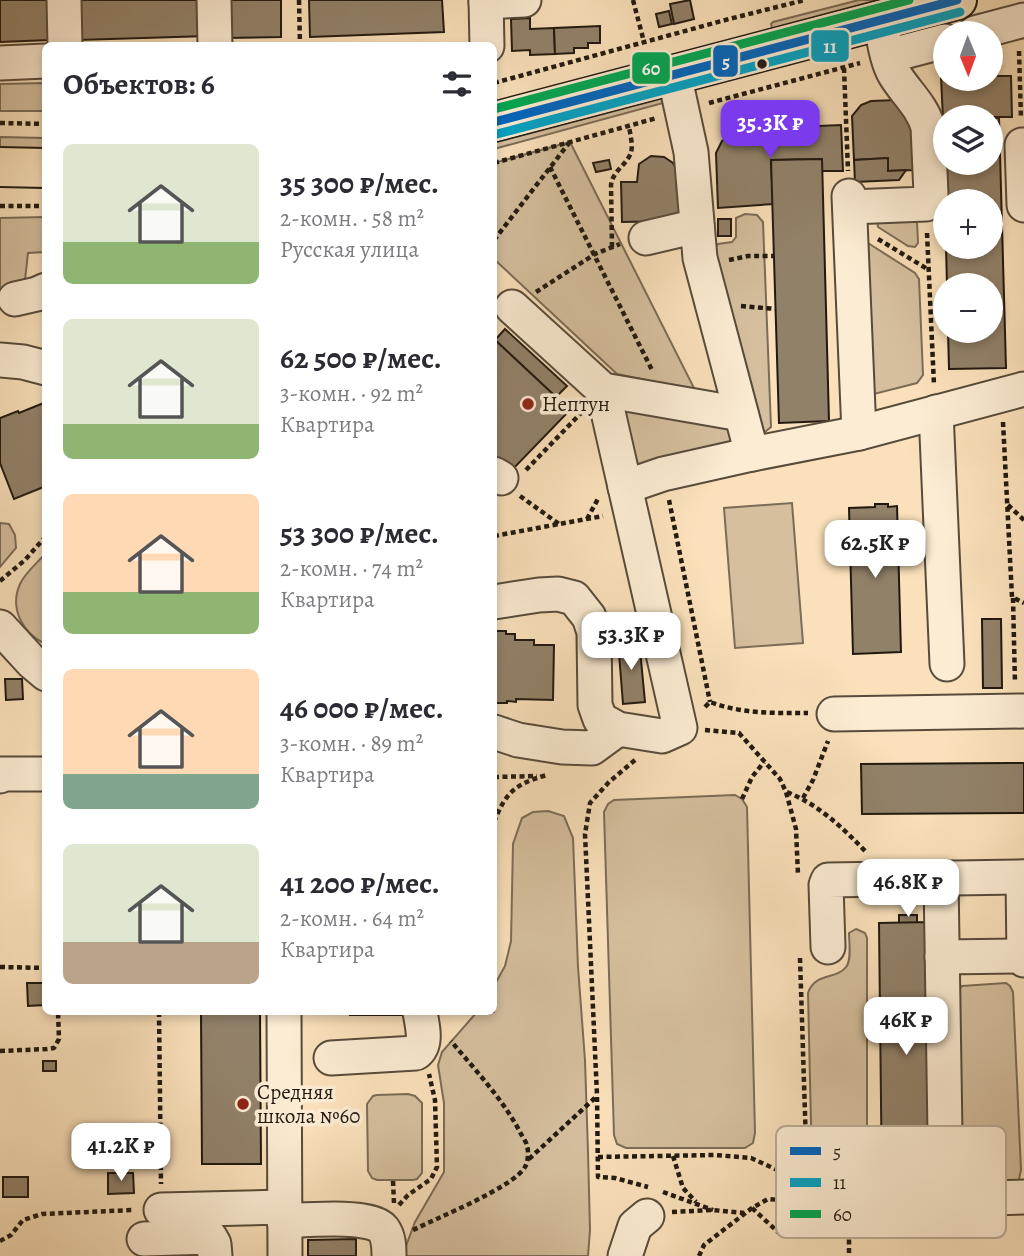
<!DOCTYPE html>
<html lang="ru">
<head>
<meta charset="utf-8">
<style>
	:root { --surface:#fff; --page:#f2f2f3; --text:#2b2b33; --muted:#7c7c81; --accent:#7c3aed }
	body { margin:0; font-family:Alegreya,serif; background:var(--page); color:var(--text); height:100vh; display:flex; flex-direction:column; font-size:26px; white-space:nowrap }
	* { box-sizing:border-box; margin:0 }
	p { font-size:23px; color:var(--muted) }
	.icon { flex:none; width:38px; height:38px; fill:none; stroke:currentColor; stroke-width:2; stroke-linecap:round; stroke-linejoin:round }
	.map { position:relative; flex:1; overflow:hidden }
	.drawer { position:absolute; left:42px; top:42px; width:455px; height:973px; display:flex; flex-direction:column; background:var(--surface); border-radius:10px; box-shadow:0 4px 10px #0003 }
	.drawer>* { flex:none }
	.needle { width:46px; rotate:179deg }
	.tools { position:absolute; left:933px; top:21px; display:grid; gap:14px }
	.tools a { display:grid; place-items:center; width:70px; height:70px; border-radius:50%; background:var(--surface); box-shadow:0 4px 10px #0003; font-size:35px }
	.price { position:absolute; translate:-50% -60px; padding:0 16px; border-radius:14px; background:#fff; color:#222; font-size:23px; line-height:46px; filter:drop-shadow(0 2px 4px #0008) }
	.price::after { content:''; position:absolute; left:50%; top:42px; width:21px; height:16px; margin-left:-10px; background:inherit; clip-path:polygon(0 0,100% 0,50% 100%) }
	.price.active { background:var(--accent); color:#fff }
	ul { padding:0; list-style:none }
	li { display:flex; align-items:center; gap:21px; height:175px; padding:0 21px }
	li span { display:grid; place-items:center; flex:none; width:196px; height:140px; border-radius:10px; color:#555 }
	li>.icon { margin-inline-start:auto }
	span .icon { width:84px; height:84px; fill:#fffc; stroke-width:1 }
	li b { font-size:30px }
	h2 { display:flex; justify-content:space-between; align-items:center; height:84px; padding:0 21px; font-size:30px }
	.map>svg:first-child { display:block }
</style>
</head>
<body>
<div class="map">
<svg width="1024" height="1256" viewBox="0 0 1024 1256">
	<rect width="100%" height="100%" fill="#fae1bb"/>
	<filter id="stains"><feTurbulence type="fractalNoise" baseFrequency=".00286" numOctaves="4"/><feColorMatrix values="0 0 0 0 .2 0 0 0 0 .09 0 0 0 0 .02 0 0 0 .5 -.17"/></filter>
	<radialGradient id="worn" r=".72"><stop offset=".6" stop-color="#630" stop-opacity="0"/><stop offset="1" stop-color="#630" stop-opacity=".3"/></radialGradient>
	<g fill="#d5bf9e" stroke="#7b6c57" stroke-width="2">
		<path d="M859,0H904L773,32L771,24L773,22Z"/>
		<path d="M45,83V111H0V84Z"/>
		<path d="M664,92L663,103L494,149V137Z"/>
		<path d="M0,137L45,138V151L0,150Z"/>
		<path d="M570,142L695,390L617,374L494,259V163Z"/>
		<path d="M745,214L757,215L763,222L771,427L765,432L756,430L713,250L718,244L732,242L736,237V218Z"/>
		<path d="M45,217V252L28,253L24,289L0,290V218Z"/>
		<path d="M877,220L917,221L918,243L915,247L908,246L878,227Z"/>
		<path d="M868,243L915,273L919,279L923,375L917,383L874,394L865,388L864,246Z"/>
		<path d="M628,402L723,419L735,443L639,470L633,465L618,413Z"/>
		<path d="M792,503L803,643L735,648L724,508Z"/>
		<path d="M0,523L9,524L15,535L16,548L0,567Z"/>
		<path d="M45,554V644C23,633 9,609 20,584C25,573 37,563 45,554Z"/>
		<path d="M735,795L742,799L747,807L755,1133L753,1143L745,1148H626L617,1144L614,1135L604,812L608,804L614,800Z"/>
		<path d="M548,811L564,816L573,838L578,967L585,1060L588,1152L590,1230L588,1256H406V1246L415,1222L444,1172V1103L438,1065L442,1052L477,1012H494V986L505,966L511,941L513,844L522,818L533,812Z"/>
		<path d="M856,929L865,933L867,938V1162L866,1169L859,1176H827L816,1173L812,1167L808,993C815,972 836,980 846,967C852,960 849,942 849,933Z"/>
		<path d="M1006,983L1010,986L1013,992L1021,1170L1019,1179L1015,1186L967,1185L962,1171L959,990L962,986Z"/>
		<path d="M408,1094L415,1096L422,1103V1173L417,1179L413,1180H377L372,1178L368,1171L367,1104L373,1096L377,1095Z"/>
	</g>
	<g fill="#928169" stroke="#211910" stroke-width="2">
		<path d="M0,0H48L50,40L0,42Z"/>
		<path d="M77,0H207L208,36L78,40Z"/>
		<path d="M223,0H281V37L224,38Z"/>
		<path d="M309,0H442L444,32L310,37Z"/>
		<path d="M690,0L694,19L674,24L670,4Z"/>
		<path d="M669,11L672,24L659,27L656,14Z"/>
		<path d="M530,18V29L554,28L555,54L530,55V50L512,51L511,19Z"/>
		<path d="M600,26V43H588V48H574V53L555,54L554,28Z"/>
		<path d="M990,76H1011L1012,117H945V119H943L941,77H945V79H990Z"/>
		<path d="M897,100L913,111L916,170L888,171V158L854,160L852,116L861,105L871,101Z"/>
		<path d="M745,118L747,127L733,130L731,121Z"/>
		<path d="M990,118H999L1006,368L949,369L948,331H990V285H947L946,247H990V201H945L943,119H945V163H990Z"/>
		<path d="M841,125L843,171H822V159L771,160L773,204L718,208L716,153L722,141L728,137L769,128Z"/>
		<path d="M651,156L664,157L673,163L676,168L677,193H682V221L622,222L621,182H637L639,164Z"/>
		<path d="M888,158V171L906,170L899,180L855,182L854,160Z"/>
		<path d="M822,159L829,421L779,423L771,160Z"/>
		<path d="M609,160L611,169L596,172L593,163Z"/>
		<rect x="718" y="219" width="13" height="17"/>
		<path d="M505,329L567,386L556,397L495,340Z"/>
		<path d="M494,339L570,410L512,470L494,455Z"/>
		<path d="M46,402V486L14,499L0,463V418L18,411L19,413Z"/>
		<path d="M875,504H888V507L897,506L901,652L853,654L849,508L875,507Z"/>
		<path d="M982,619H1001L1002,688H983Z"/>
		<path d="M494,631H506V634H515V640H534V645H554L553,700L516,699V702L507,701V703H494Z"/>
		<path d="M639,639L645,702L623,704L618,641Z"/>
		<path d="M5,679H22L23,699L6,700Z"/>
		<path d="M1010,763H1024V813L862,814L861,764Z"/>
		<rect x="899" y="915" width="18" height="8"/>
		<path d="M930,922L934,1190L882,1191L879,923Z"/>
		<path d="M27,983H44L45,1005L28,1006Z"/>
		<path d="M201,1012H260L261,1164H202Z"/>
		<rect x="350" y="1012" width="56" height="3"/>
		<rect x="43" y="1061" width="13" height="10"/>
		<path d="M108,1173H133L134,1193L108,1194Z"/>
		<rect x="3" y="1177" width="25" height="20"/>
		<path d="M356,1239V1256H308V1240Z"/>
	</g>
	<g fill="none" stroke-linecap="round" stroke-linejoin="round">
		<g stroke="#574b3b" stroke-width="37">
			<g id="minor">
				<path d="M64,0L65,46"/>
				<path d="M214,0L215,46"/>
				<path d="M486,0L487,46"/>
				<path d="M486,2L524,0"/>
				<path d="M975,33L1024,20"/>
				<path d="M888,56L945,41"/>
				<path d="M0,63L46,61"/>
				<path d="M674,74L691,152L700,258L752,454L859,433L1024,389"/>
				<path d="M1022,145L1024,205"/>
				<path d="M849,196L859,433"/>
				<path d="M850,207L926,204L930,200L931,194L928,127C922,106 906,93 895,75C886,60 884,38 880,21"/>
				<path d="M646,238L697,226"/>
				<path d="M15,299L37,294L46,290"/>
				<path d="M512,307L603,390L741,414"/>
				<path d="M0,360L23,362L46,368"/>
				<path d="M936,412L947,664"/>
				<path d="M494,474L501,478"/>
				<path d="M625,487L663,474L752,454"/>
				<path d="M494,602L539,595L558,594L574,598L589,617L594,632L595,705L600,719L618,729L662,736L680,728L603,390"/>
				<path d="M0,627L33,663L46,674"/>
				<path d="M834,714L1024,711"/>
				<path d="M494,732L518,740L562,747L592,748L618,729"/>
				<path d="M0,776L2,774H46"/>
				<path d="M1023,877L1024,960"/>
				<path d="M941,878L946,1198"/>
				<path d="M828,947L826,885L828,880L1024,877"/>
				<path d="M942,957L1024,956"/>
				<path d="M284,1012L285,1256"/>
				<path d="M331,1058L416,1053C428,1044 422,1025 420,1012"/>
				<path d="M808,1202L1024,1197"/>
				<path d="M161,1210L285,1207"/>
				<path d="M284,1221C305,1220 371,1214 383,1229C389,1237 389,1247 389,1256"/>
				<path d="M144,1239L210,1237L214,1244L215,1256"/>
				<path d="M625,1256L635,1226L647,1216"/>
			</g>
		</g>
		<g stroke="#211910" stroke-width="42">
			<g id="major">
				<path d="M494,122L957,0"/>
				<path d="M0,167L46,168"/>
			</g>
		</g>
		<g stroke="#211910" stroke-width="4.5" stroke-dasharray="5 3.5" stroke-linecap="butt">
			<path d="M299,0L300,46"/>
			<path d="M633,0L644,42"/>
			<path d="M1019,51L1021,119"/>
			<path d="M844,68L848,171"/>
			<path d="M494,83L729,19L805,0"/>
			<path d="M709,103L860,63"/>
			<path d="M0,123L46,124"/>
			<path d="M494,163L657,118"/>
			<path d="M550,167L652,370"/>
			<path d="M0,206H46"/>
			<path d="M927,233L934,385"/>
			<path d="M878,239L929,270"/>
			<path d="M494,240L569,143"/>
			<path d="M612,247L611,185C613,171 624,167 630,155C634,148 630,134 629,126"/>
			<path d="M729,260L748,256H774"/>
			<path d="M536,292L595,254L620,244"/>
			<path d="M741,306L776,309"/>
			<path d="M1003,422L1012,597L1024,603"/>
			<path d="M526,470L581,413"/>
			<path d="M520,496L559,524"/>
			<path d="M669,500L710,702"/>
			<path d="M1008,505L1024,520"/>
			<path d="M587,519L599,497"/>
			<path d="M494,536L603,516"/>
			<path d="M0,581L25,560L46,536"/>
			<path d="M1013,598L1015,683"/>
			<path d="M705,707L710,702C742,714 774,713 808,713"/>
			<path d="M705,730L739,733L780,779L786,792L796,829L798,875"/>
			<path d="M635,760L609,782L590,803L585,834L597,1095L598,1177L615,1178L648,1187"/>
			<path d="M494,777L537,776"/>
			<path d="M787,792C819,805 842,827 866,852"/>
			<path d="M803,798L813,780L828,741"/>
			<path d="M742,799L752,777L764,762"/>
			<path d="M494,822C506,792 515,784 547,775"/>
			<path d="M800,958L807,1176"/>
			<path d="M0,967L46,968"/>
			<path d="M159,1012L161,1184"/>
			<path d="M0,1051L47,1049L54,1048L59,1039L58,1012"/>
			<path d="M673,1156L683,1188L696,1202"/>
			<path d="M598,1157L715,1155L751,1158L782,1172L789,1181"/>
			<path d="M529,1159L597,1096"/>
			<path d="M393,1181L394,1203"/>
			<path d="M663,1192L713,1210"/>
			<path d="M399,1205L408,1195L431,1179L437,1167L435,1100L429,1074"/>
			<path d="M752,1208L778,1232L801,1231"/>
			<path d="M672,1212L713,1210L744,1213"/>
			<path d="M413,1230C437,1218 514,1187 525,1167C528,1162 529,1152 527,1146C526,1141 522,1136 520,1132C502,1098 475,1070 451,1041"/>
			<path d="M849,1231V1256"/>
			<path d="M0,1241L11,1235L23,1220L42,1214L133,1210"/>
			<path d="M699,1256L704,1245L752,1208L768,1199L780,1200"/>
		</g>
		<use href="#minor" stroke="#fcecd3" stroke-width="33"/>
		<use href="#major" stroke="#fae1bb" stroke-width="38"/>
		<g stroke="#fcecd3" stroke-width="14">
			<path id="bus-1" d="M494,122L957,0"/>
		</g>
		<g stroke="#fcecd3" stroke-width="14">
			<path id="bus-2" d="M497,134L960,12"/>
		</g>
		<g stroke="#fcecd3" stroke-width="14">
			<path id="bus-3" d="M494,109L909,0"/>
		</g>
		<use href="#bus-1" stroke="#0065bd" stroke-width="9"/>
		<use href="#bus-2" stroke="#02a2c4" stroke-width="9"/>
		<use href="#bus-3" stroke="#00a651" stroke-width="9"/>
	</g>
	<circle fill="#211910" stroke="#fcecd3" stroke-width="2.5" cx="762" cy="64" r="6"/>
	<g fill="#8f2418" stroke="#fcecd3" stroke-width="2.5">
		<circle cx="528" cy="404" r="7"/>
		<circle cx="243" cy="1104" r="7"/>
	</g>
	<g text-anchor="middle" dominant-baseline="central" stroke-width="7" stroke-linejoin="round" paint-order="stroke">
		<g font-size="21" fill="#211910" stroke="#fcecd3" text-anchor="start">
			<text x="542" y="404">Нептун</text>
			<text x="257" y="1092">Средняя<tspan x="257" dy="24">школа №60</tspan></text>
		</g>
	</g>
	<rect x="776" y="1126" width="230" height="112" rx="10" fill="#fcecd3" stroke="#baad98" stroke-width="2"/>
	<rect x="790" y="1147" width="31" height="8" fill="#0065bd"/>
	<rect x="790" y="1178" width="31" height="9" fill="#02a2c4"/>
	<rect x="790" y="1210" width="31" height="8" fill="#00a651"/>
	<g font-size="19" fill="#211910">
		<text x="833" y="1158">5</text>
		<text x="833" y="1189">11</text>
		<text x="833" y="1221">60</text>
	</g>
	<g stroke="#fcecd3" stroke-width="2.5">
		<rect x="810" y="29" width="40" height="34" rx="7" fill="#02a2c4"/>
		<rect x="712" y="44" width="27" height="34" rx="7" fill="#0065bd"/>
		<rect x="631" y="51" width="40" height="34" rx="7" fill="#00a651"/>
	</g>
	<g font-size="19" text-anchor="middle" font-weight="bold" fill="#fff">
		<text x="830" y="53">11</text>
		<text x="726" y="68">5</text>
		<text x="651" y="75">60</text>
	</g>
	<rect width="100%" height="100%" filter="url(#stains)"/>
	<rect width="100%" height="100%" fill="url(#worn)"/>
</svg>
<div class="tools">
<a><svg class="needle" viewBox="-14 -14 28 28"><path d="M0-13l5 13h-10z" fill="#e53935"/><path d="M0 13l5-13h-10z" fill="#7c7c81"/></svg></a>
<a><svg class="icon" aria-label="layers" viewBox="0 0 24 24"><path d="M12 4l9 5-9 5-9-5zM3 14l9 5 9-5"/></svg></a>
<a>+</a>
<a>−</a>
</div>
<b class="price active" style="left:770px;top:160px">35.3K ₽</b>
<b class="price" style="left:875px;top:580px">62.5K ₽</b>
<b class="price" style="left:631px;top:672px">53.3K ₽</b>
<b class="price" style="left:908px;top:919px">46.8K ₽</b>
<b class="price" style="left:906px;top:1057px">46K ₽</b>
<b class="price" style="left:121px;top:1183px">41.2K ₽</b>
<section class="drawer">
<h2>Объектов: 6<svg class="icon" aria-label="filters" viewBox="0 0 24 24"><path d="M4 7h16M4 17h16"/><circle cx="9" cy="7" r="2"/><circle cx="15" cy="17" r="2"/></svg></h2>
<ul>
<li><span style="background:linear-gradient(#dfe7d0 70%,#8fb573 0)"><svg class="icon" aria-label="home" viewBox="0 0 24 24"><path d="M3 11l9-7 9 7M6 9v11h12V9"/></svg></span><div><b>35 300 ₽/мес.</b><p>2-комн. · 58 m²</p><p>Русская улица</p></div></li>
<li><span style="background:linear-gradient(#dfe7d0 75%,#8fb573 0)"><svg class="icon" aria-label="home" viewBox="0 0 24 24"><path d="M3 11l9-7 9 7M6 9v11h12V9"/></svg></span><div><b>62 500 ₽/мес.</b><p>3-комн. · 92 m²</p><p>Квартира</p></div></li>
<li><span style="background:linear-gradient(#ffd9b3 70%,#8fb573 0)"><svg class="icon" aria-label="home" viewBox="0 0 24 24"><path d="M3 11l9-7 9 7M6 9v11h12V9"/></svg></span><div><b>53 300 ₽/мес.</b><p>2-комн. · 74 m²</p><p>Квартира</p></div></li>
<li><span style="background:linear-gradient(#ffd9b3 75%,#7fa58c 0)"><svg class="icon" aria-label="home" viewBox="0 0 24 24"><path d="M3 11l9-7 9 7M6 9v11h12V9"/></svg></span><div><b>46 000 ₽/мес.</b><p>3-комн. · 89 m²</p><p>Квартира</p></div></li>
<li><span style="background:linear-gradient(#dfe7d0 70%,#b9a48a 0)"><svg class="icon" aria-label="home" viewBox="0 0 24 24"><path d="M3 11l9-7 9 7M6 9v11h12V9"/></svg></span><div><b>41 200 ₽/мес.</b><p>2-комн. · 64 m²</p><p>Квартира</p></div></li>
</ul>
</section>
</div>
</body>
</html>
